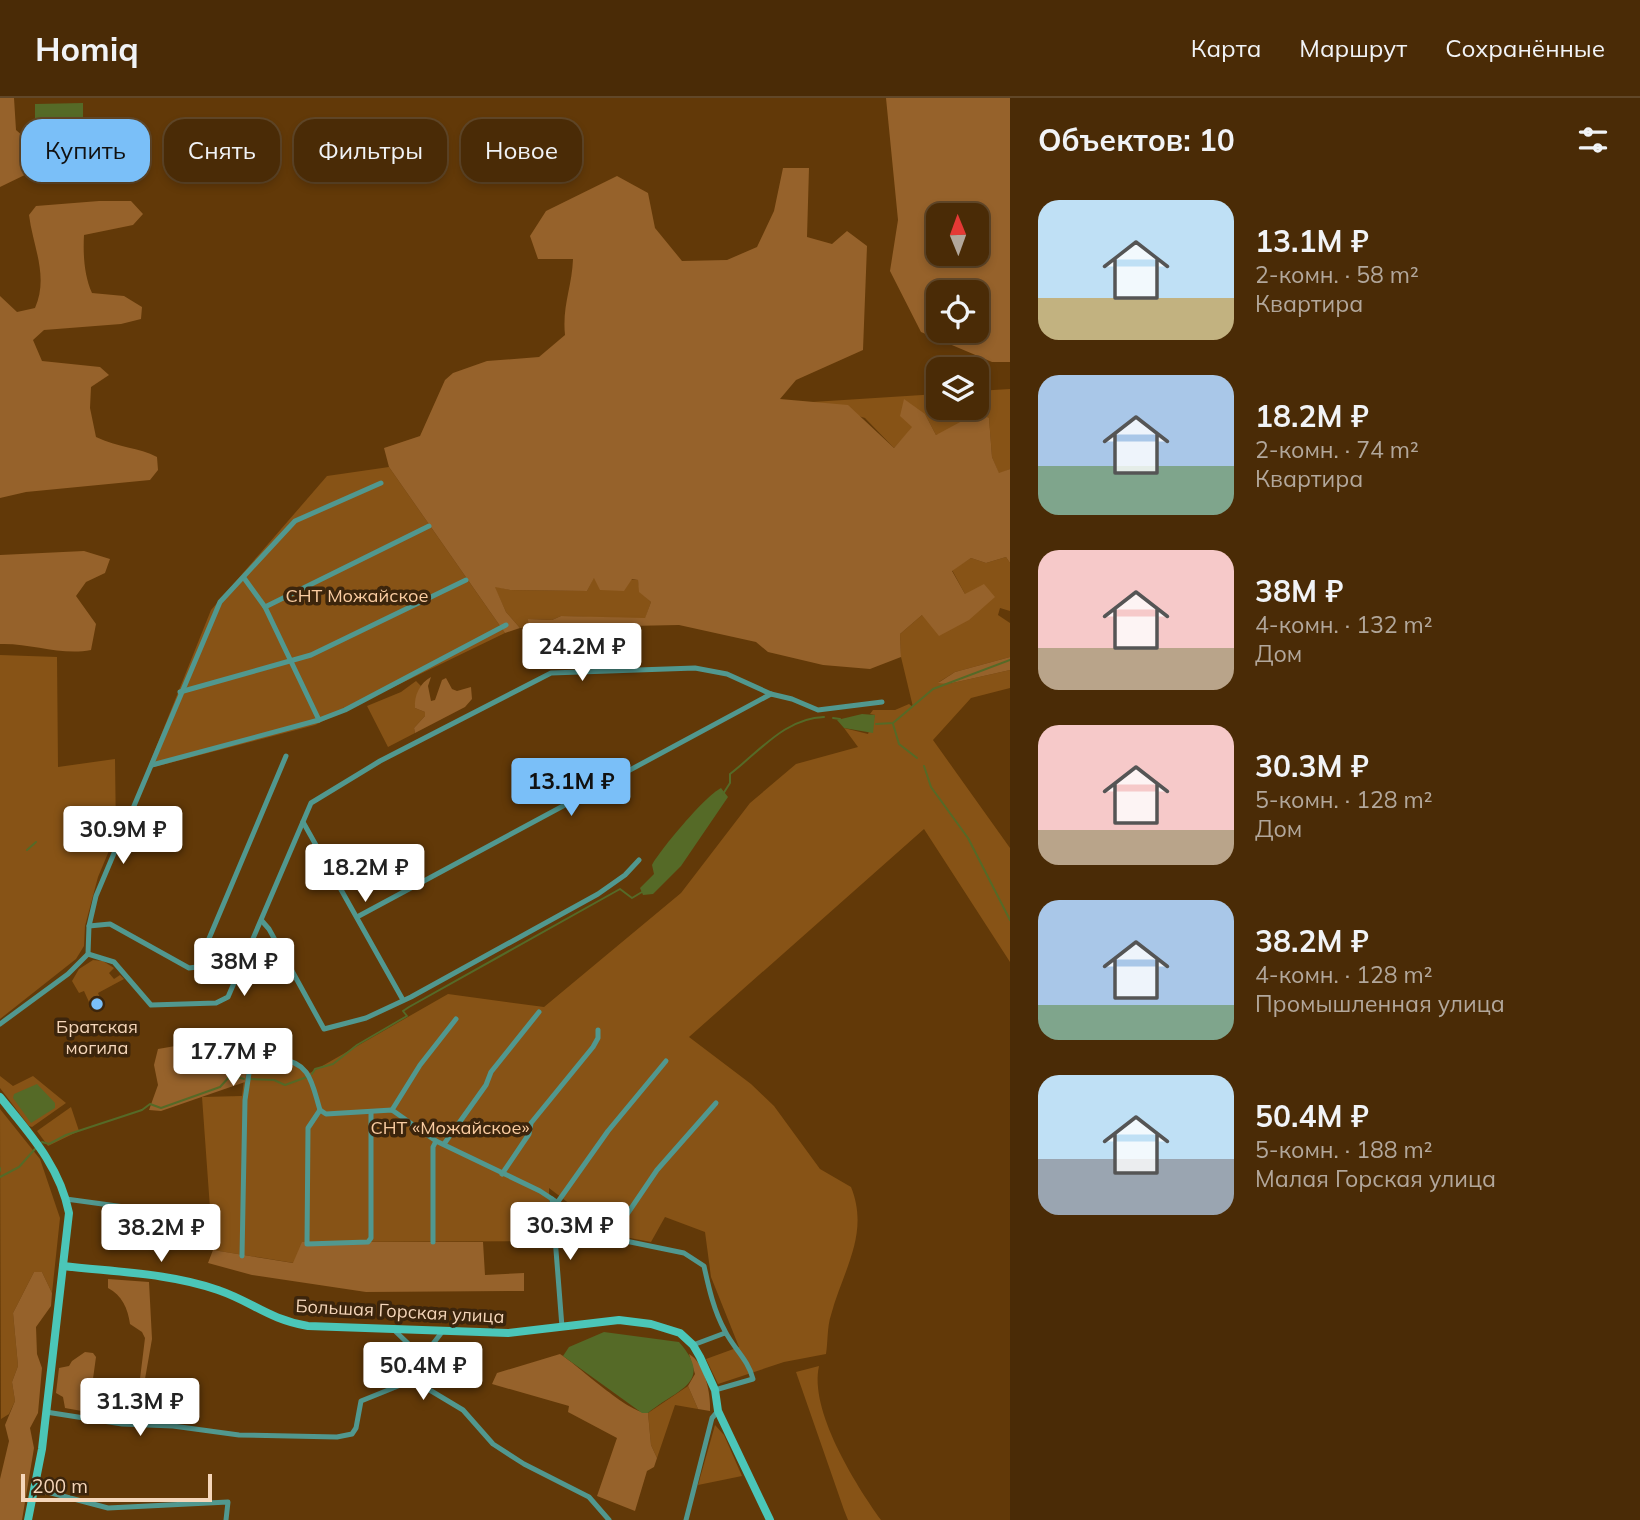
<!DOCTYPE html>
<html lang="ru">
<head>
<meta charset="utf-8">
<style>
	:root { --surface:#4a2b06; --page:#513310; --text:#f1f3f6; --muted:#b2a79b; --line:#614728; --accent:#7abff8 }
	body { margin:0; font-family:Mulish,sans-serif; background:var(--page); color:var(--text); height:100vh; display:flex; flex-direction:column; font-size:26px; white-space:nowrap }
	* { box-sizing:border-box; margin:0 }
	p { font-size:23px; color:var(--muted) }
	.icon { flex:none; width:38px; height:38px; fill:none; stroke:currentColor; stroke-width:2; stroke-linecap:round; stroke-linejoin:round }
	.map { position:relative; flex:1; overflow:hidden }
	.details { display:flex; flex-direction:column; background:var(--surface); width:630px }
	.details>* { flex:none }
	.guide { position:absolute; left:21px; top:21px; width:665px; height:63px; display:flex; gap:14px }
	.needle { width:46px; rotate:359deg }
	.fabs { position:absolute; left:926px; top:105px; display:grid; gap:14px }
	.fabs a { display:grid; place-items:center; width:63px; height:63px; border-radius:14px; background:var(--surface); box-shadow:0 4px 10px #0003,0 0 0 2px var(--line); font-size:35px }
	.scale { position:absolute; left:21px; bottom:18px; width:191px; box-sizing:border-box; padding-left:7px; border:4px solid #f5d6ba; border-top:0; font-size:19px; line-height:24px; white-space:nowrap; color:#f5d6ba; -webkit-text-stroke:5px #3c250c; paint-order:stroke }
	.price { position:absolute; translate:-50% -60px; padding:0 16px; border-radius:7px; background:#fff; color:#222; font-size:23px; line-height:46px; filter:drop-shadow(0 2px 4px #0008) }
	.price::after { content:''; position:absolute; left:50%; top:42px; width:21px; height:16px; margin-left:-10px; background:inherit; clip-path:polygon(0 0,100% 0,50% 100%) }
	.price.active { background:var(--accent); color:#111 }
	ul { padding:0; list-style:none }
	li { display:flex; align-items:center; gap:21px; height:175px; padding:0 28px }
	li span { display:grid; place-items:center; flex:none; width:196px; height:140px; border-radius:21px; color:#555 }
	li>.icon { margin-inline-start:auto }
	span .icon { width:84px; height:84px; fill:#fffc; stroke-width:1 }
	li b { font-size:30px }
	h2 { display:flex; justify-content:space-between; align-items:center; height:84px; padding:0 28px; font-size:30px }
	.chip { padding:0 24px; border-radius:21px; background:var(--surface); box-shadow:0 4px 10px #0003,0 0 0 2px var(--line); font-size:24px; line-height:63px }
	.chip.active { background:var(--accent); color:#111 }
	header { display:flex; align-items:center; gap:42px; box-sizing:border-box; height:98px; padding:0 35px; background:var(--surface); border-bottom:2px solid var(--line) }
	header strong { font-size:33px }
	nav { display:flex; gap:38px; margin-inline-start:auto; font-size:24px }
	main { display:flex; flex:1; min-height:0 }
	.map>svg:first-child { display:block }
</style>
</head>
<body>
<header>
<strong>Homiq</strong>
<nav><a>Карта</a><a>Маршрут</a><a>Сохранённые</a></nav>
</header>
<main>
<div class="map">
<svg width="1010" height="1422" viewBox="0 0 1010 1422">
	<rect width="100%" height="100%" fill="#623908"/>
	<g fill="#875316">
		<path d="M1010,291V371L999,376L992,359L989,320L936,337L925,316L894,350L865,320L812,304L938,296V310H976L977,293Z"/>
		<path d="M389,369L505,535L315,627L154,669L149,667L211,512L327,378Z"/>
		<path d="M1006,459L1010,465V513L1000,510L998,517L1010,525V559L955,574L939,584L948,586L1010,572V590L971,600L933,642L1010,750V864L924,731L689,939L751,986L774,1008L820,1071L851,1089C870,1136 843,1172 831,1217C827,1229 828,1243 826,1256L784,1264L718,1286L706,1261L739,1249L711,1179L705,1134L665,1119L651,1144L609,1136L549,1090L550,1143L303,1144L294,1165L213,1152L202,999L242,998L247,957C271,958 293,956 310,975L448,896L544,909L681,795L750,705L796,666L858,649L844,630L868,636L875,617L870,616L873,612H895L909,606L913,609L901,559L900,536L922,517L965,496L952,472L971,460L986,465Z"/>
		<path d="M594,479L638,482L640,494L651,504L645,521L561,518L552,522L529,521V530H520L506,514L494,488L510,492L587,493Z"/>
		<path d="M0,557L57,559L58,669L115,661L116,736L98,779L85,828L84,848L76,861L0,921Z"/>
		<path d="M416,583L421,588L415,610L425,614V618L414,630L415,635L388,649L367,608L401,594Z"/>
		<path d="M93,862L103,863L114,870L109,875L114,881L120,877L124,881L98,895L103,908L93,913L84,893L79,895L72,883L79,871Z"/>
		<path d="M0,978L13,988L33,978L66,1005L32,1029L29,1028L0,990Z"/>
		<path d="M71,1009L79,1033L48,1048L37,1033Z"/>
		<path d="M0,1011L40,1061L60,1120L52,1195L42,1174H34L13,1215L18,1268L12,1284L15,1303L9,1316L1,1321Z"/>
		<path d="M819,1268C809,1312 855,1386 881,1422H848L844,1412L796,1274Z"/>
		<path d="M688,1288L698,1311L675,1307L657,1360L651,1347L648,1315Z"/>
		<path d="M715,1327L724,1337L742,1378L698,1387Z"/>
	</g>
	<g fill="#96622b" fill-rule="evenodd">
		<path d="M0,0H14L16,32L24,39L119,38L131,47L130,62L123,68L33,73L0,89Z"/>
		<path d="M886,0H1010V264H992L921,234L890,173L898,122ZM938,117H976V156H938ZM938,194H976V233H938Z"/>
		<path d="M783,70H809L807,139L832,146L847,133L867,148L863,252L796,282L780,301L848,307L894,350L912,329L900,318L904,301L925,316L936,337L977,315L989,320L992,359L999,375L1010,371V465L1006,459L986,465L971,460L952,473L965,496L984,486L995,499L969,522L939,538L922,517L900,536L901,559L870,571L823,567L768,554L756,544L679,527L529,530L528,521L552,522L561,518L645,520L651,504L639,494L638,482L632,481L624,493L600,492L594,480L587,493L510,492L495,489L506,514L520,530L505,535L389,369L384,350L420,338L445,282L453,275L487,263L539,259L565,237C562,208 572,189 573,161H538L530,138L546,113L617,78L648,95L655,130L682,163L727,162L757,149L774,113Z"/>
		<path d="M99,103H131L143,116L133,127L84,137C83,156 84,177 92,195L124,198L142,209L141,221L121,226L44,232L33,242L42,263L100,269L109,277L91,289L90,310L96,339C118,350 139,349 157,359L158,372L150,382L26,394L0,400V198L17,214L35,210C49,178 33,149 29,117L36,108Z"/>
		<path d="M84,453L110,461L105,475L86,484L76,498L96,526L91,552C61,558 32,545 0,546V457Z"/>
		<path d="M1010,559V572L948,586L938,585L955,574Z"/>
		<path d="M431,579L428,588L431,603L435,602L442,582L446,580L452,591L457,593L471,589L472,601L465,609L415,635L414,630L425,618V614L415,610C414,597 420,585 431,579Z"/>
		<path d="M181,947L203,967L247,965L245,984L161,1013L149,1012L158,987L154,967L158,951Z"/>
		<path d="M302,1144H483L485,1177L524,1175V1193L366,1194L252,1177L208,1165L213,1152L293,1165Z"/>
		<path d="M34,1174H42L52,1195L51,1208L36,1229L37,1256L42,1270L38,1315L30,1330L34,1350L22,1422H0V1381L9,1343L5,1327L15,1303L12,1284L18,1268L13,1215Z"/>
		<path d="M108,1181L149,1184L152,1241L142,1298L138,1297L145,1240L142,1234L130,1226C128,1211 122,1197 108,1190Z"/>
		<path d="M85,1254L93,1255L96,1259L92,1288L95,1291L93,1307H117L128,1311L134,1317L132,1322L65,1310L63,1299L56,1295L59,1270L69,1268L72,1263Z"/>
		<path d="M560,1256C579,1268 629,1316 648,1315L651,1347L657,1360L654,1369L647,1373L635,1413L597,1398L617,1340L568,1314L569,1308L492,1286L497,1275Z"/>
		<path d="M689,1256C705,1265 711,1296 710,1313L698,1311L688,1288L695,1276Z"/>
	</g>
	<g fill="#556a27">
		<path d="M83,5V33L35,34V6Z"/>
		<path d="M862,616L875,617L873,635L844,630L837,622Z"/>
		<path d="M721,690L728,699L681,768L653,796L643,797L640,790L654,776L652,767C661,751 704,699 721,690Z"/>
		<path d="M37,986L55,1005V1010L31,1025L13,1000L14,996Z"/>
		<path d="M604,1234L679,1244C715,1285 677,1291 648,1315H642L563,1258L569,1249Z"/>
	</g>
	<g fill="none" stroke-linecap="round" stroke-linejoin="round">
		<g stroke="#556a27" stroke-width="2">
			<path d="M833,620L840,621"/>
			<path d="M876,626L893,625L933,591L1010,562"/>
			<path d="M893,626L899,646L917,660"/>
			<path d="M924,668L931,689L968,740L1010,822"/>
			<path d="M723,696L730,685V676C759,654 785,620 824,619"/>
			<path d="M27,752L36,744"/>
			<path d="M312,976L315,971L333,966L357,947L407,918L403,913L409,909L620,791L632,800L642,794"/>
			<path d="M250,981L274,982L285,987L307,979"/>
			<path d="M42,1044L49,1046L66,1037L142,1012L150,1006L161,1010L220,989L231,977L244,981"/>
			<path d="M0,1070V1073"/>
			<path d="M0,1079L19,1069L35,1051"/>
		</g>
		<g stroke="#51988f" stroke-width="5">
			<path d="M244,480L265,509L319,622"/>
			<path d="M265,509L429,428"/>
			<path d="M180,594L311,557L466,482"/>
			<path d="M152,667L319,622L345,612L506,527"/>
			<path d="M303,724L403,902"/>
			<path d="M357,819L771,596"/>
			<path d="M262,823L269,831L324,931L366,920L411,899L598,796L625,777L639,762"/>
			<path d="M89,828L110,826L189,870L197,869L286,658"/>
			<path d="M88,856L114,864L151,907L216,905L228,899L311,705L380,663L551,575L695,570L727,576L771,596L792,601L818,612L882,604"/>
			<path d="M0,926L68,876L88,856L89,828L96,798L220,504L295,423L381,385"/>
			<path d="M320,1012L326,1016L392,1012L436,1043L540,1093L611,1140L684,1155L704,1168C709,1191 714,1213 725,1233C734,1251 748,1261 753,1281L715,1292"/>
			<path d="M320,1012L308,1030L307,1146L368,1144L371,1140V1015"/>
			<path d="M392,1012L420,967L456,921"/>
			<path d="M444,1046L486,987L491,974L539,914"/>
			<path d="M502,1076L529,1036L531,1025L593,949L598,940V932"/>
			<path d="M66,1101L139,1111"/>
			<path d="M552,1101L562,1229"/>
			<path d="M557,1105L608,1033L666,963"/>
			<path d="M611,1140L657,1072L716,1005"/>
			<path d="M433,1144V1049L436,1043"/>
			<path d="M242,1158L245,1002L251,962C261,959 269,960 279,961C311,964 312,986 320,1012"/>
			<path d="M393,1231L418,1255"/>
			<path d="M693,1247L725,1235"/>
			<path d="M418,1255L429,1251L442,1234"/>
			<path d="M413,1282L418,1255"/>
			<path d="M46,1314L122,1326L173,1328L239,1337L337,1339L352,1336L356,1330L361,1303L413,1282L463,1312L493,1346L524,1366L589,1399L609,1422"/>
			<path d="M36,1391L108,1410L228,1404L226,1422"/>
			<path d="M686,1422L712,1320L718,1313"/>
		</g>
		<g stroke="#4bc6b8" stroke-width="8">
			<path d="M0,999C29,1035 60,1068 69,1115L42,1351L28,1422"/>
			<path d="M63,1168C114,1174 170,1175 218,1192C253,1204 268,1221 308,1228L508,1235L619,1222L651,1226L680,1235L693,1247L700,1259L715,1292L718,1313L770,1422"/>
		</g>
	</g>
	<circle fill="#7abff8" stroke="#3c250c" stroke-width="2.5" cx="97" cy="906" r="7"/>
	<g text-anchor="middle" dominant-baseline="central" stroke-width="7" stroke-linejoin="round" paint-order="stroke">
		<g font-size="18" fill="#facca1" stroke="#3c250c">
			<text x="357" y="497">СНТ Можайское</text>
			<text x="450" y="1029">СНТ «Можайское»</text>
		</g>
		<g font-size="18" fill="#f5d6ba" stroke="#3c250c">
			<text x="97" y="928">Братская<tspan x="97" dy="21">могила</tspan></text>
		</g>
		<g font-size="18" fill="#f5d6ba" stroke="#3c250c">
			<text transform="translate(400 1213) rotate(3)">Большая Горская улица</text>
		</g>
	</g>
</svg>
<div class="fabs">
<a><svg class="needle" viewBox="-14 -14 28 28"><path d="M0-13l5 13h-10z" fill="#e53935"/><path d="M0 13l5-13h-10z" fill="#b2a79b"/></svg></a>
<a><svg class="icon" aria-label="locate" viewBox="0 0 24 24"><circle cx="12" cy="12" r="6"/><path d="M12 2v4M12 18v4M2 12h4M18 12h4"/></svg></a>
<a><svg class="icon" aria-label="layers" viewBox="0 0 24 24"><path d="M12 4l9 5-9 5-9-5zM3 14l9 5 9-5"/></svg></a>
</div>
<div class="scale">200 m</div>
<b class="price" style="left:582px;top:585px">24.2M ₽</b>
<b class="price active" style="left:571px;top:720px">13.1M ₽</b>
<b class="price" style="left:123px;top:768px">30.9M ₽</b>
<b class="price" style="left:365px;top:806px">18.2M ₽</b>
<b class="price" style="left:244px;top:900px">38M ₽</b>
<b class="price" style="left:233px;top:990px">17.7M ₽</b>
<b class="price" style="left:570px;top:1164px">30.3M ₽</b>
<b class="price" style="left:161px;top:1166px">38.2M ₽</b>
<b class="price" style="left:423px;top:1304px">50.4M ₽</b>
<b class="price" style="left:140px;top:1340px">31.3M ₽</b>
<div class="guide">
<a class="chip active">Купить</a>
<a class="chip">Снять</a>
<a class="chip">Фильтры</a>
<a class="chip">Новое</a>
</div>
</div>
<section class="details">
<h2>Объектов: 10<svg class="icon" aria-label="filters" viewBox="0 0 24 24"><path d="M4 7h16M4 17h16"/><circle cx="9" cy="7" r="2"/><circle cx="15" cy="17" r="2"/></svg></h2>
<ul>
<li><span style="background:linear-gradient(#bfe0f5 70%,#c2b280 0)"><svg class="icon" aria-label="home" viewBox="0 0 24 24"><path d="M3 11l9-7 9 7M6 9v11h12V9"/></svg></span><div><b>13.1M ₽</b><p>2-комн. · 58 m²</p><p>Квартира</p></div></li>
<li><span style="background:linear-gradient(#a9c7e8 65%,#7fa58c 0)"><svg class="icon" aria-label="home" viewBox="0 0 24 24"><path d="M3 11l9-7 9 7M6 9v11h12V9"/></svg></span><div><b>18.2M ₽</b><p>2-комн. · 74 m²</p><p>Квартира</p></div></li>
<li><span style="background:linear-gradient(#f6c9c9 70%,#b9a48a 0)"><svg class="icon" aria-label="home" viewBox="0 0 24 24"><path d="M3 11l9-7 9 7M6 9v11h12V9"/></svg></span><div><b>38M ₽</b><p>4-комн. · 132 m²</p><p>Дом</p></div></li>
<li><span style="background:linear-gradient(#f6c9c9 75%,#b9a48a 0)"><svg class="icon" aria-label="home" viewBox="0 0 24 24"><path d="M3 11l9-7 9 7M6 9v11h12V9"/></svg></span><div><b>30.3M ₽</b><p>5-комн. · 128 m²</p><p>Дом</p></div></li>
<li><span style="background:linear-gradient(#a9c7e8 75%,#7fa58c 0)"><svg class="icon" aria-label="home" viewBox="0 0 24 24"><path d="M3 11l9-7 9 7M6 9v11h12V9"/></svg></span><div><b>38.2M ₽</b><p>4-комн. · 128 m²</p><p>Промышленная улица</p></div></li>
<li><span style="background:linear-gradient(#bfe0f5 60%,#9aa5b1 0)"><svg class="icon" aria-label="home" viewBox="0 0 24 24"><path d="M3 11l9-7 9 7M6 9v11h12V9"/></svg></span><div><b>50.4M ₽</b><p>5-комн. · 188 m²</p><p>Малая Горская улица</p></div></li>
</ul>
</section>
</main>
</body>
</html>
